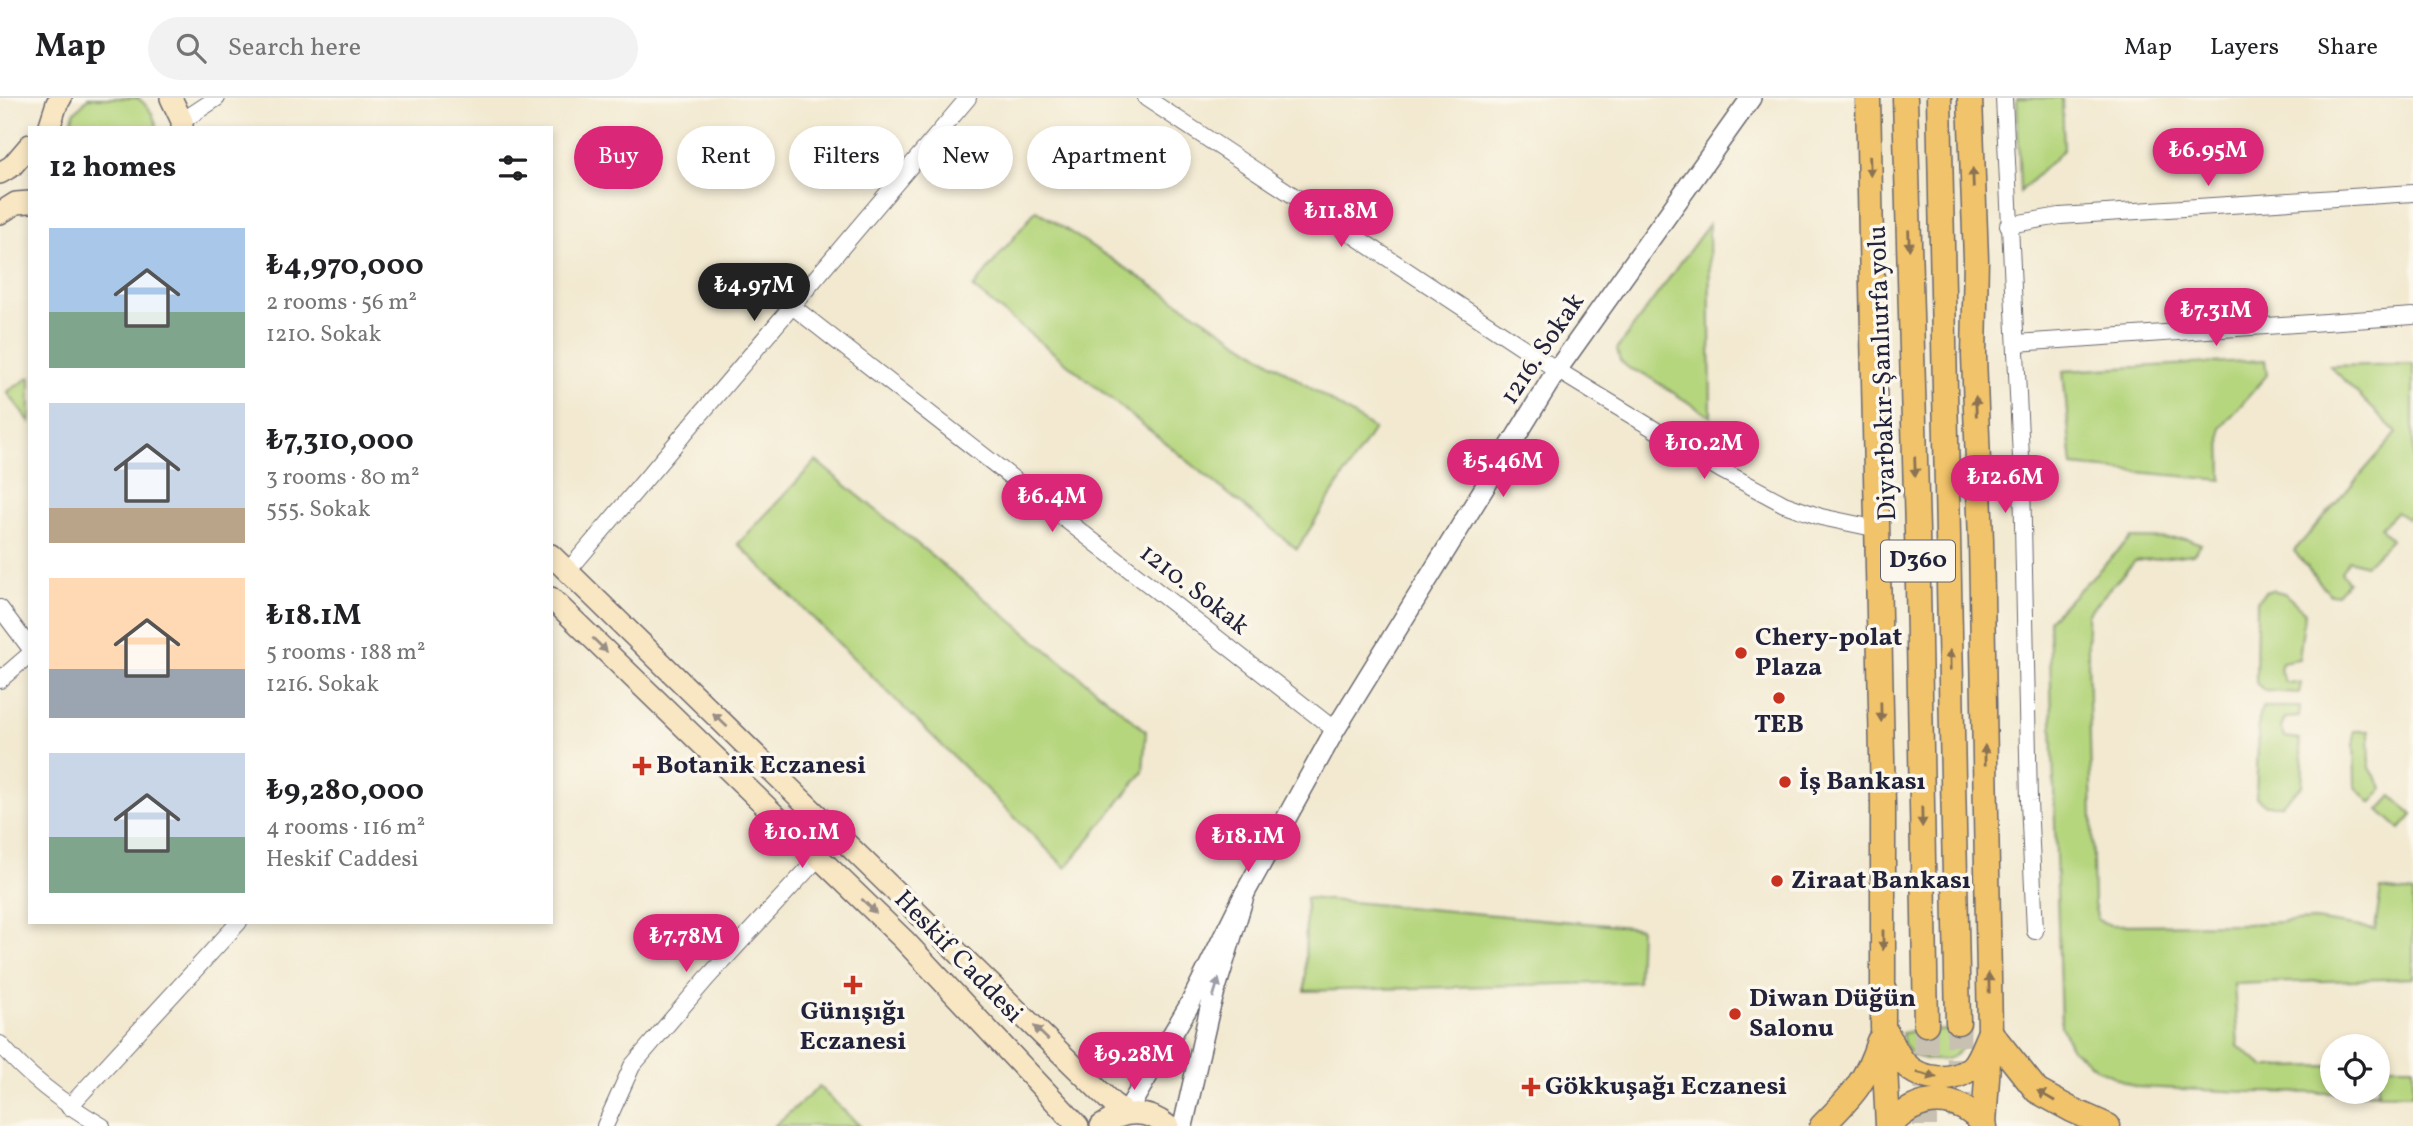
<!DOCTYPE html>
<html lang="en">
<head>
<meta charset="utf-8">
<style>
	:root { --surface:#fff; --page:#f2f2f2; --text:#202124; --muted:#757577; --line:#e0e0e0; --accent:#db2777 }
	body { margin:0; font-family:Vollkorn,serif; background:var(--page); color:var(--text); height:100vh; display:flex; flex-direction:column; font-size:26px; white-space:nowrap }
	* { box-sizing:border-box; margin:0 }
	p { font-size:23px; color:var(--muted) }
	.icon { flex:none; width:38px; height:38px; fill:none; stroke:currentColor; stroke-width:2; stroke-linecap:round; stroke-linejoin:round }
	.map { position:relative; flex:1; overflow:hidden }
	.sheet { position:absolute; left:28px; top:28px; width:525px; height:798px; display:flex; flex-direction:column; background:var(--surface); border-radius:0px; box-shadow:0 4px 10px #0003 }
	.sheet>* { flex:none }
	.banner { position:absolute; left:574px; top:28px; width:665px; height:63px; display:flex; gap:14px }
	.tools { position:absolute; left:2320px; top:936px; display:grid; gap:14px }
	.tools a { display:grid; place-items:center; width:70px; height:70px; border-radius:50%; background:var(--surface); box-shadow:0 4px 10px #0003; font-size:35px }
	.price { position:absolute; translate:-50% -60px; padding:0 16px; border-radius:24px; background:var(--accent); color:#fff; font-size:23px; line-height:46px; filter:drop-shadow(0 2px 4px #0008) }
	.price::after { content:''; position:absolute; left:50%; top:42px; width:21px; height:16px; margin-left:-10px; background:inherit; clip-path:polygon(0 0,100% 0,50% 100%) }
	.price.on { background:#222; color:#fff }
	ul { padding:0; list-style:none }
	li { display:flex; align-items:center; gap:21px; height:175px; padding:0 21px }
	li span { display:grid; place-items:center; flex:none; width:196px; height:140px; border-radius:0px; color:#555 }
	li>.icon { margin-inline-start:auto }
	span .icon { width:84px; height:84px; fill:#fffc; stroke-width:1 }
	li b { font-size:30px }
	h2 { display:flex; justify-content:space-between; align-items:center; height:84px; padding:0 21px; font-size:30px }
	.tag { padding:0 24px; border-radius:32px; background:var(--surface); box-shadow:0 4px 10px #0003; font-size:24px; line-height:63px }
	.tag.on { background:var(--accent); color:#fff }
	header { display:flex; align-items:center; gap:42px; box-sizing:border-box; height:98px; padding:0 35px; background:var(--surface); border-bottom:2px solid var(--line) }
	header strong { font-size:33px }
	nav { display:flex; gap:38px; margin-inline-start:auto; font-size:24px }
	.search { width:490px; height:63px; background:var(--page); display:flex; align-items:center; gap:18px; box-sizing:border-box; padding:0 24px; border-radius:38px; color:var(--muted); font-size:26px }
	.map>svg:first-child { display:block }
</style>
</head>
<body>
<header>
<strong>Map</strong>
<div class="search"><svg class="icon" aria-label="search" viewBox="0 0 24 24"><circle cx="10" cy="10" r="6"/><path d="M15 15l6 6"/></svg>Search here</div>
<nav><a>Map</a><a>Layers</a><a>Share</a></nav>
</header>
<div class="map">
<svg width="2413" height="1028" viewBox="0 0 2413 1028">
	<rect width="100%" height="100%" fill="#fbf7ec"/>
	<filter id="ink" filterUnits="userSpaceOnUse"><feTurbulence type="fractalNoise" baseFrequency=".0143" numOctaves="2"/><feDisplacementMap in="SourceGraphic" scale="14" xChannelSelector="R" yChannelSelector="G"/><feConvolveMatrix kernelMatrix="1 2 1 2 8 2 1 2 1" color-interpolation-filters="sRGB"/></filter>
	<filter id="wash" filterUnits="userSpaceOnUse"><feTurbulence type="fractalNoise" baseFrequency=".00686" numOctaves="4" result="noise"/><feDisplacementMap in="SourceGraphic" scale="28" xChannelSelector="R" yChannelSelector="G"/><feGaussianBlur stdDeviation="1.57" result="paint"/><feColorMatrix in="noise" values="0 0 0 0 0 0 0 0 0 0 0 0 0 0 0 0 0 1.4 0 .05"/><feComposite in="paint" operator="in"/></filter>
	<g filter="url(#wash)">
		<rect width="100%" height="100%" fill="#f2e9d0"/>
		<g fill="#b6d67e" stroke="#6c7c5c" stroke-width="2">
			<path d="M88,0H138C149,9 154,17 157,30H69L74,15Z"/>
			<path d="M2017,0H2062L2064,51L2020,94Z"/>
			<path d="M1036,112L1374,331L1297,451L973,190Z"/>
			<path d="M1709,126L1711,319L1644,276L1630,271L1620,263L1617,251Z"/>
			<path d="M2265,262L2267,277L2221,330L2222,382L2072,368L2063,273Z"/>
			<path d="M2413,266V415L2407,421L2396,414L2381,429L2391,442L2366,467L2349,462L2341,474L2348,484L2337,496L2330,497L2294,453L2397,335L2330,268Z"/>
			<path d="M30,279V324L7,294Z"/>
			<path d="M816,363L1146,633L1143,674L1066,770L738,446Z"/>
			<path d="M2131,440L2188,441L2201,446L2193,456L2135,463L2087,516L2094,806L2098,822L2110,827L2246,826L2314,822L2375,831L2381,791L2413,795V880L2234,886L2238,948L2265,969L2333,968V994H2378V968H2413V996L2247,994L2136,989L2099,972L2071,950L2061,928L2049,522Z"/>
			<path d="M2272,492L2284,495L2305,514L2299,561L2282,564L2280,572L2285,584L2301,585L2299,595L2265,593L2256,585L2257,503L2265,494Z"/>
			<path d="M2263,609H2300L2299,619L2285,620L2281,630L2285,639L2299,641L2303,667L2302,688L2280,707H2266L2256,699L2259,616Z"/>
			<path d="M2354,633H2369L2370,670L2383,691L2371,705L2355,688Z"/>
			<path d="M2392,698L2412,717L2400,731L2379,712Z"/>
			<path d="M1306,800L1640,830L1638,884L1305,893Z"/>
			<path d="M1971,931C1961,963 1943,968 1912,957L1904,945L1902,934Z"/>
			<path d="M819,989L860,1028H774Z"/>
		</g>
	</g>
	<g filter="url(#ink)">
		<g fill="none" stroke-linecap="round" stroke-linejoin="round">
			<g stroke="#c8c1b2" stroke-width="24" stroke-dasharray="24 12" stroke-linecap="butt">
				<path d="M1958,924L1960,1028"/>
				<path d="M1925,1028L1926,926"/>
			</g>
			<g stroke="#6b686f" stroke-width="18">
				<g id="minor">
					<path d="M1146,0L1557,272L1721,372L1784,406L1821,419L1878,431"/>
					<path d="M2004,0L2022,381L2029,703L2035,833"/>
					<path d="M182,23L217,0"/>
					<path d="M2008,127L2060,118L2413,95"/>
					<path d="M792,208L1335,632"/>
					<path d="M2016,245L2413,218"/>
					<path d="M568,473L968,0"/>
					<path d="M0,510L30,550"/>
					<path d="M0,582L30,556"/>
					<path d="M0,946C29,980 64,1006 102,1028"/>
					<path d="M69,1009L239,824"/>
					<path d="M605,1028L632,968L707,880L819,759"/>
				</g>
			</g>
			<g stroke="#6b686f" stroke-width="22">
				<g id="tertiary">
					<path d="M1245,795L1335,632L1557,272L1751,0"/>
					<path d="M1126,1015L1190,906L1245,795L1210,910L1183,1028"/>
				</g>
			</g>
			<g stroke="#6b686f" stroke-width="24">
				<g id="secondary">
					<path d="M171,0L182,23V30"/>
					<path d="M49,30L57,5L61,0"/>
					<path d="M0,75L12,68L30,47"/>
					<path d="M0,115L16,105L30,104"/>
					<path d="M551,457L1112,1005L1126,1015"/>
					<path d="M551,500L904,842L1078,1028"/>
					<path d="M1101,1028C1123,1012 1146,1011 1168,1028"/>
				</g>
			</g>
			<g stroke="#6b686f" stroke-width="27">
				<g id="trunk">
					<path d="M1868,0L1883,706V929L1888,1028"/>
					<path d="M1905,0L1917,433L1926,926"/>
					<path d="M1939,0L1958,924"/>
					<path d="M1970,0L1976,161L1974,258L1981,443L1990,934L1984,1026"/>
					<path d="M1885,933C1892,943 1897,958 1905,966C1922,984 1954,985 1972,969C1980,961 1985,944 1990,934L2037,993L2072,1012L2108,1028"/>
					<path d="M1822,1028C1851,999 1867,983 1879,943"/>
					<path d="M1890,1028C1918,996 1957,995 1985,1028"/>
				</g>
			</g>
			<use href="#minor" stroke="#fff" stroke-width="16"/>
			<use href="#tertiary" stroke="#fff" stroke-width="19"/>
			<use href="#secondary" stroke="#f9e7c3" stroke-width="21"/>
			<use href="#trunk" stroke="#f1c36a" stroke-width="24"/>
		</g>
		<defs><path id="oneway-solid" d="M-6-.8H1V-3.2L6.5 0L1 3.2V.8H-6Z" transform="scale(1.75)"/></defs>
		<g fill="#8a7252">
			<use href="#oneway-solid" transform="translate(1870 68) rotate(88)"/>
			<use href="#oneway-solid" transform="translate(1973 80) rotate(-92)"/>
			<use href="#oneway-solid" transform="translate(1909 142) rotate(88)"/>
			<use href="#oneway-solid" transform="translate(1976 308) rotate(-92)"/>
			<use href="#oneway-solid" transform="translate(1915 369) rotate(88)"/>
			<use href="#oneway-solid" transform="translate(1950 562) rotate(-91)"/>
			<use href="#oneway-solid" transform="translate(1881 614) rotate(89)"/>
			<use href="#oneway-solid" transform="translate(1985 657) rotate(-91)"/>
			<use href="#oneway-solid" transform="translate(1922 719) rotate(89)"/>
			<use href="#oneway-solid" transform="translate(1883 842) rotate(90)"/>
			<use href="#oneway-solid" transform="translate(1989 885) rotate(-91)"/>
			<use href="#oneway-solid" transform="translate(1927 977) rotate(15)"/>
			<use href="#oneway-solid" transform="translate(2046 998) rotate(-150)"/>
		</g>
		<g fill="#988e86">
			<use href="#oneway-solid" transform="translate(600 547) rotate(44)"/>
			<use href="#oneway-solid" transform="translate(720 622) rotate(-136)"/>
			<use href="#oneway-solid" transform="translate(869 808) rotate(44)"/>
			<use href="#oneway-solid" transform="translate(1041 935) rotate(-136)"/>
		</g>
		<use fill="#9c9ca7" href="#oneway-solid" transform="translate(1216 890) rotate(-73)"/>
	</g>
	<g fill="#c8321e" stroke="#fbf7ec" stroke-width="2.5">
		<circle cx="1741" cy="555" r="7"/>
		<circle cx="1779" cy="600" r="7"/>
		<path d="M638.5 657.5h7v7h7v7h-7v7h-7v-7h-7v-7h7z"/>
		<circle cx="1785" cy="684" r="7"/>
		<circle cx="1777" cy="783" r="7"/>
		<path d="M849.5 876.5h7v7h7v7h-7v7h-7v-7h-7v-7h7z"/>
		<circle cx="1735" cy="916" r="7"/>
		<path d="M1527.5 978.5h7v7h7v7h-7v7h-7v-7h-7v-7h7z"/>
	</g>
	<g text-anchor="middle" dominant-baseline="central" stroke-width="7" stroke-linejoin="round" paint-order="stroke">
		<rect fill="#fbf7ec" stroke="#636270" stroke-width="2" x="1881" y="442.5" width="74" height="41" rx="5"/>
		<g font-size="24" font-weight="bold" fill="#22223b">
			<text x="1918" y="463">D360</text>
		</g>
		<g font-size="26" fill="#22223b" stroke="#fbf7ec">
			<text transform="translate(1543 251) rotate(-56)">1216. Sokak</text>
			<text transform="translate(1883 275) rotate(-92)">Diyarbakır-Şanlıurfa yolu</text>
			<text transform="translate(1194 492) rotate(38)">1210. Sokak</text>
			<text transform="translate(958 859) rotate(46)">Heskif Caddesi</text>
		</g>
		<g font-size="26" font-weight="bold" fill="#22223b" stroke="#fbf7ec" text-anchor="start">
			<text x="1755" y="540">Chery-polat<tspan x="1755" dy="30">Plaza</tspan></text>
			<text x="1779" y="627" text-anchor="middle">TEB</text>
			<text x="656" y="668">Botanik Eczanesi</text>
			<text x="1799" y="684">İş Bankası</text>
			<text x="1791" y="783">Ziraat Bankası</text>
			<text x="1749" y="901">Diwan Düğün<tspan x="1749" dy="30">Salonu</tspan></text>
			<text x="853" y="914" text-anchor="middle">Günışığı<tspan x="853" dy="30">Eczanesi</tspan></text>
			<text x="1545" y="989">Gökkuşağı Eczanesi</text>
		</g>
	</g>
</svg>
<div class="tools">
<a><svg class="icon" aria-label="locate" viewBox="0 0 24 24"><circle cx="12" cy="12" r="6"/><path d="M12 2v4M12 18v4M2 12h4M18 12h4"/></svg></a>
</div>
<b class="price" style="left:2208px;top:90px">₺6.95M</b>
<b class="price" style="left:1341px;top:151px">₺11.8M</b>
<b class="price on" style="left:754px;top:225px">₺4.97M</b>
<b class="price" style="left:2216px;top:250px">₺7.31M</b>
<b class="price" style="left:1704px;top:383px">₺10.2M</b>
<b class="price" style="left:1503px;top:401px">₺5.46M</b>
<b class="price" style="left:2005px;top:417px">₺12.6M</b>
<b class="price" style="left:1052px;top:436px">₺6.4M</b>
<b class="price" style="left:802px;top:772px">₺10.1M</b>
<b class="price" style="left:1248px;top:776px">₺18.1M</b>
<b class="price" style="left:686px;top:876px">₺7.78M</b>
<b class="price" style="left:1134px;top:994px">₺9.28M</b>
<div class="banner">
<a class="tag on">Buy</a>
<a class="tag">Rent</a>
<a class="tag">Filters</a>
<a class="tag">New</a>
<a class="tag">Apartment</a>
</div>
<section class="sheet">
<h2>12 homes<svg class="icon" aria-label="filters" viewBox="0 0 24 24"><path d="M4 7h16M4 17h16"/><circle cx="9" cy="7" r="2"/><circle cx="15" cy="17" r="2"/></svg></h2>
<ul>
<li><span style="background:linear-gradient(#a9c7e8 60%,#7fa58c 0)"><svg class="icon" aria-label="home" viewBox="0 0 24 24"><path d="M3 11l9-7 9 7M6 9v11h12V9"/></svg></span><div><b>₺4,970,000</b><p>2 rooms · 56 m²</p><p>1210. Sokak</p></div></li>
<li><span style="background:linear-gradient(#c9d6e8 75%,#b9a48a 0)"><svg class="icon" aria-label="home" viewBox="0 0 24 24"><path d="M3 11l9-7 9 7M6 9v11h12V9"/></svg></span><div><b>₺7,310,000</b><p>3 rooms · 80 m²</p><p>555. Sokak</p></div></li>
<li><span style="background:linear-gradient(#ffd9b3 65%,#9aa5b1 0)"><svg class="icon" aria-label="home" viewBox="0 0 24 24"><path d="M3 11l9-7 9 7M6 9v11h12V9"/></svg></span><div><b>₺18.1M</b><p>5 rooms · 188 m²</p><p>1216. Sokak</p></div></li>
<li><span style="background:linear-gradient(#c9d6e8 60%,#7fa58c 0)"><svg class="icon" aria-label="home" viewBox="0 0 24 24"><path d="M3 11l9-7 9 7M6 9v11h12V9"/></svg></span><div><b>₺9,280,000</b><p>4 rooms · 116 m²</p><p>Heskif Caddesi</p></div></li>
</ul>
</section>
</div>
</body>
</html>
